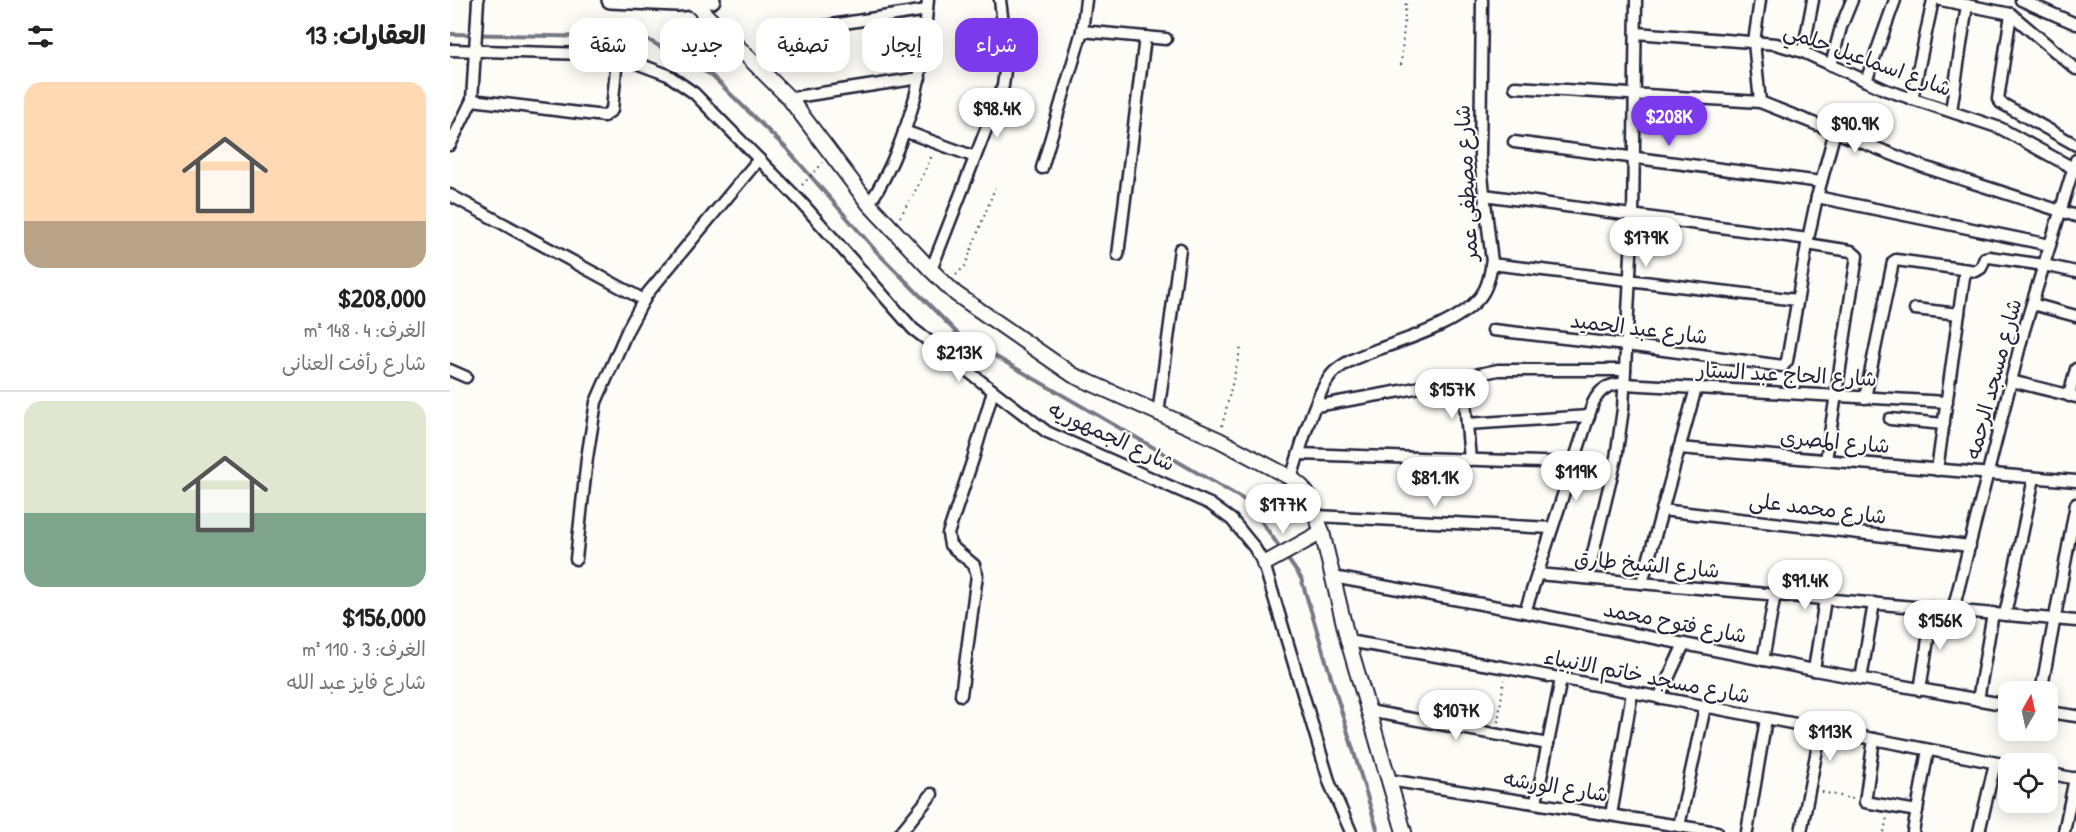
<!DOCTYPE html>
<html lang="ar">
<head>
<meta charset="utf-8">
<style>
	:root { --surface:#fff; --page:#f6f6f6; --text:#222; --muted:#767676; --line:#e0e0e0; --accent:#7c3aed }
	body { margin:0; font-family:"Patrick Hand","Playpen Sans Arabic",sans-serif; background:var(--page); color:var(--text); direction:rtl; height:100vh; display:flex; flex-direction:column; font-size:22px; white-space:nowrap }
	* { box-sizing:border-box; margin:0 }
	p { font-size:20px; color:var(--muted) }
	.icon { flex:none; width:33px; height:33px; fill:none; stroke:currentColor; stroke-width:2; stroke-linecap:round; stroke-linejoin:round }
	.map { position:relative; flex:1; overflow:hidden; direction:ltr }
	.details { display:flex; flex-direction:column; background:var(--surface); width:450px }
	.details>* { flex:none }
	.banner { position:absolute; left:18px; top:18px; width:570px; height:54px; direction:rtl; display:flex; gap:12px }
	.needle { width:39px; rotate:9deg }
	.controls { position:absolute; left:1548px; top:681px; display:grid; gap:12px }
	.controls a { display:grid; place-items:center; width:60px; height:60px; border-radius:12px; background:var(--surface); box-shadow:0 3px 15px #0003; font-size:30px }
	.price { position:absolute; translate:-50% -51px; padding:0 14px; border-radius:21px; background:#fff; color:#222; font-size:20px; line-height:39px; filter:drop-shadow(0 2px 3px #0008) }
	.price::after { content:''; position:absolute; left:50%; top:36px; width:18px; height:14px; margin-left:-9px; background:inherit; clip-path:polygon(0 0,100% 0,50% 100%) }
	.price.current { background:var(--accent); color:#fff }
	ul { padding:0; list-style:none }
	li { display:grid; align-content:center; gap:12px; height:318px; padding:0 24px }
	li+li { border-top:2px solid var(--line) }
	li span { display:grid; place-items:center; height:186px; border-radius:18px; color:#555 }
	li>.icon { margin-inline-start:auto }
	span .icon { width:108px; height:108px; fill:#fffc; stroke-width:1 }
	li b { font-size:26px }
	h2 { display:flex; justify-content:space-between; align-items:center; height:72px; padding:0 24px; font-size:26px }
	.chip { padding:0 21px; border-radius:18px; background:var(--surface); box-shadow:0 3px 15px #0003; font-size:21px; line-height:54px }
	.chip.current { background:var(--accent); color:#fff }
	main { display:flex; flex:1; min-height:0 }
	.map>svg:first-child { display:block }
</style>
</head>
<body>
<main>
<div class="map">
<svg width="1626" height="832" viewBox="0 0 1626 832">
	<rect width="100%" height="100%" fill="#fdfcf7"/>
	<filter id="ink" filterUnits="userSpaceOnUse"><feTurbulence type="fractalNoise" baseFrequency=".0167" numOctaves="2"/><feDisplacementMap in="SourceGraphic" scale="12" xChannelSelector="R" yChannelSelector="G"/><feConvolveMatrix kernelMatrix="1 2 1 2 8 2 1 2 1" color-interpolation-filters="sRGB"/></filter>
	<g filter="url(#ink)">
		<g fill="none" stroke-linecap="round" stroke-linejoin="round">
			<path stroke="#787885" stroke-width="4" d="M0,34L195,38L261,75L337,149L426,251L510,336L798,502L851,578L928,832"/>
			<g stroke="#22223b" stroke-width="15">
				<g id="minor">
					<path d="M1491,0L1561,14L1626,69"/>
					<path d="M1571,0L1626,24"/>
					<path d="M1561,14L1548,99L1551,103L1626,145"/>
					<path d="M375,26L477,10"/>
					<path d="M632,31L716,39"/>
					<path d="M1186,33L1326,44L1353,52L1436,90L1550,128L1623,168"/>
					<path d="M0,50L136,54L186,63L218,75L244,93L352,203L463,329L597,432L760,504L782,520L804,547L814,564L880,784L901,832"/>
					<path d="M1353,52L1363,0"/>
					<path d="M1381,65L1391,27L1402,0"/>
					<path d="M1416,81L1445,0"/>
					<path d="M1065,87L1310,102L1474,167L1626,216"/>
					<path d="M339,98L470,78"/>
					<path d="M1462,99L1483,0"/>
					<path d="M22,100L154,116L162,110L167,58"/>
					<path d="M1310,102L1304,42L1310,0"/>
					<path d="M1501,111L1517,5"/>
					<path d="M454,131L525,157"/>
					<path d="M1064,142L1371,182"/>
					<path d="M0,145L22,100L28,0"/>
					<path d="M592,168L632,31L636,0"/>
					<path d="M0,195L194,300"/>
					<path d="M1034,195L1358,239"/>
					<path d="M1367,197L1600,245"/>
					<path d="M419,204C441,172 462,117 469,79C474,53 475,26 478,0"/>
					<path d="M1357,244L1401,251L1407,256L1376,460"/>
					<path d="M668,255L695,37"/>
					<path d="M1041,264L1347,300"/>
					<path d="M481,270L553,86L557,55L550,0"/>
					<path d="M1582,304L1626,316"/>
					<path d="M1465,309L1509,314"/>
					<path d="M1043,330L1176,345L1333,366L1337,361L1358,239L1367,197L1385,131"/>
					<path d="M0,370L16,377"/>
					<path d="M1013,377L1020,460"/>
					<path d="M1561,381L1626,397"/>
					<path d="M1619,396L1626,369"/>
					<path d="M1415,398L1443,262L1446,260L1526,271L1531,268L1535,258L1539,257L1594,265L1626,272"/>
					<path d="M866,406L951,391L1048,370H1175"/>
					<path d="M708,414L730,249"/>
					<path d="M1440,419L1494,424"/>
					<path d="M1017,424L1139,416"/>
					<path d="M1229,448L1626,481"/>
					<path d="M849,454L1124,463"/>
					<path d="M1487,470L1515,270"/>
					<path d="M841,478C850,452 865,391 884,372C897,360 913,355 929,349C960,338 1009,323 1030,297C1038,287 1040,274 1042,262L1030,158L1032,0"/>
					<path d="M1212,510L1520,546"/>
					<path d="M866,516L1102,528"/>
					<path d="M126,559L137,458L146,402L178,329L197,294L309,159"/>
					<path d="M1087,574L1626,621"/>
					<path d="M883,577L1075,612L1364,670L1558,705"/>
					<path d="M1137,578L1166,458L1173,409L1183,216L1186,0"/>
					<path d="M1192,583L1246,388"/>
					<path d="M1503,610L1574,330L1626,160"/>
					<path d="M1075,612L1143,403C1149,390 1159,383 1174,384L1497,402"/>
					<path d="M1555,615L1584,478"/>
					<path d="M898,641L1057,668L1558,765"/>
					<path d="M1313,660L1325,594"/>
					<path d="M1364,670L1375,599"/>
					<path d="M1411,679L1424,603"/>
					<path d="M1470,690L1483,608"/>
					<path d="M1591,692L1626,504"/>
					<path d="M511,695L527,575L524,565L500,545L498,534L523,459L543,391"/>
					<path d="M1209,698L1234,644"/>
					<path d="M1528,700L1543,613"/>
					<path d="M919,711L1098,744"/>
					<path d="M1598,712L1626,716"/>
					<path d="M1424,739L1415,802L1467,811"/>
					<path d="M1598,773L1626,779"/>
					<path d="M939,780L1267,832"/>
					<path d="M1086,802L1111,679"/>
					<path d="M1161,815L1182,693"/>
					<path d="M1229,826L1255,707"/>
					<path d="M451,832L482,794"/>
					<path d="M1297,832L1316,719"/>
					<path d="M1351,832L1371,729"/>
					<path d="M1463,832L1478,750"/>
					<path d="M1529,832L1545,763"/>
					<path d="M1614,832L1625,778"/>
				</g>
			</g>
			<g stroke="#22223b" stroke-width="18">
				<g id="tertiary">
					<path d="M244,3L339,98L419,204L481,270L506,294L623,375L769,440L841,478L852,487L859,497L872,532L898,641L954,832"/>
					<path d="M814,564L872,532"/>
				</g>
			</g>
			<g stroke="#22223b" stroke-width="20">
				<path id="secondary" d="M160,0L227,3L262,0"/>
			</g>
			<g stroke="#22223b" stroke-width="2" stroke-dasharray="1.5 4.5" stroke-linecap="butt">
				<path d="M951,65L956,0"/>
				<path d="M352,185L373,163"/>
				<path d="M450,217L467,188L483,153"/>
				<path d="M506,275L515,266L545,188"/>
				<path d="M772,426L791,347"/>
				<path d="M1048,722L1054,680"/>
				<path d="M1372,792L1404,799"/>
				<path d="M1434,832L1437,817"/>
			</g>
			<use href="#minor" stroke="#fdfcf7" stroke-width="10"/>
			<use href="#tertiary" stroke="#fdfcf7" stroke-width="14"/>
			<use href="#secondary" stroke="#fdfcf7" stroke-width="15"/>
		</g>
	</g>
	<g text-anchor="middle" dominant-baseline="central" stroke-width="4.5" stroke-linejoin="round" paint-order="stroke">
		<g font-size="21" fill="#22223b" stroke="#fdfcf7">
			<text transform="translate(1418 59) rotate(20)">شارع اسماعيل حلمي</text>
			<text transform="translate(1016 183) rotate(-93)">شارع مصطفى عمر</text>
			<text transform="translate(1189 328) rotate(7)">شارع عبد الحميد</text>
			<text transform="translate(1337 374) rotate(3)">شارع الحاج عبد الستار</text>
			<text transform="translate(1543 379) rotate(-75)">شارع مسجد الرحمه</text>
			<text transform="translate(662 436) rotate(25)">شارع الجمهوريه</text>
			<text transform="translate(1385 441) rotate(5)">شارع المصرى</text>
			<text transform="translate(1368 508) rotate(7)">شارع محمد على</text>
			<text transform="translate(1197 564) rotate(5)">شارع الشيخ طارق</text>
			<text transform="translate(1225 622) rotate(11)">شارع فتوح محمد</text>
			<text transform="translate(1197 676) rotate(11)">شارع مسجد خاتم الانبياء</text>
			<text transform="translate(1106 786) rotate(9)">شارع الورشه</text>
		</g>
	</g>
</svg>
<div class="controls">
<a><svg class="needle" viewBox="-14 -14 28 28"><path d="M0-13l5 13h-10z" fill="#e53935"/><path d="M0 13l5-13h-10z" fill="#767676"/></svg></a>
<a><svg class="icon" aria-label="locate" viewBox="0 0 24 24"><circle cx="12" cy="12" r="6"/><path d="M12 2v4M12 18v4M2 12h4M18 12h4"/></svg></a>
</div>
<b class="price" style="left:547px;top:139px">$98.4K</b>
<b class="price current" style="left:1219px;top:147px">$208K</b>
<b class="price" style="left:1405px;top:154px">$90.9K</b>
<b class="price" style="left:1196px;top:268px">$179K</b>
<b class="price" style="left:509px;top:383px">$213K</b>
<b class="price" style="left:1002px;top:420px">$157K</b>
<b class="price" style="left:1126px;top:502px">$119K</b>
<b class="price" style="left:985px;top:508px">$81.1K</b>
<b class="price" style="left:833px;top:535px">$177K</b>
<b class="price" style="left:1355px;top:611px">$91.4K</b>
<b class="price" style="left:1490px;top:651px">$156K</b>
<b class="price" style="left:1006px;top:741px">$107K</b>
<b class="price" style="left:1380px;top:762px">$113K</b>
<div class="banner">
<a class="chip current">شراء</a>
<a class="chip">إيجار</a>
<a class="chip">تصفية</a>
<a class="chip">جديد</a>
<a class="chip">شقة</a>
</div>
</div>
<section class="details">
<h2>العقارات: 13<svg class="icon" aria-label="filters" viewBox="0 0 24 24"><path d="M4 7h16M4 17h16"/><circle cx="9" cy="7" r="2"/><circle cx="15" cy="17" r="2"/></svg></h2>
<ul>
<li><span style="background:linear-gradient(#ffd9b3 75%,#b9a48a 0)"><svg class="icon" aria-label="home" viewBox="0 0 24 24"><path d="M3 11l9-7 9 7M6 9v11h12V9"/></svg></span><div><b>$208,000</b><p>الغرف: 4 · 148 m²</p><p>شارع رأفت العنانى</p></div></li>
<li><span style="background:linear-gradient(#dfe7d0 60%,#7fa58c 0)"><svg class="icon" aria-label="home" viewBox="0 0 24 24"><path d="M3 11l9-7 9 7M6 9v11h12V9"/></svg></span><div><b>$156,000</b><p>الغرف: 3 · 110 m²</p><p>شارع فايز عبد الله</p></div></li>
</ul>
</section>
</main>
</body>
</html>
